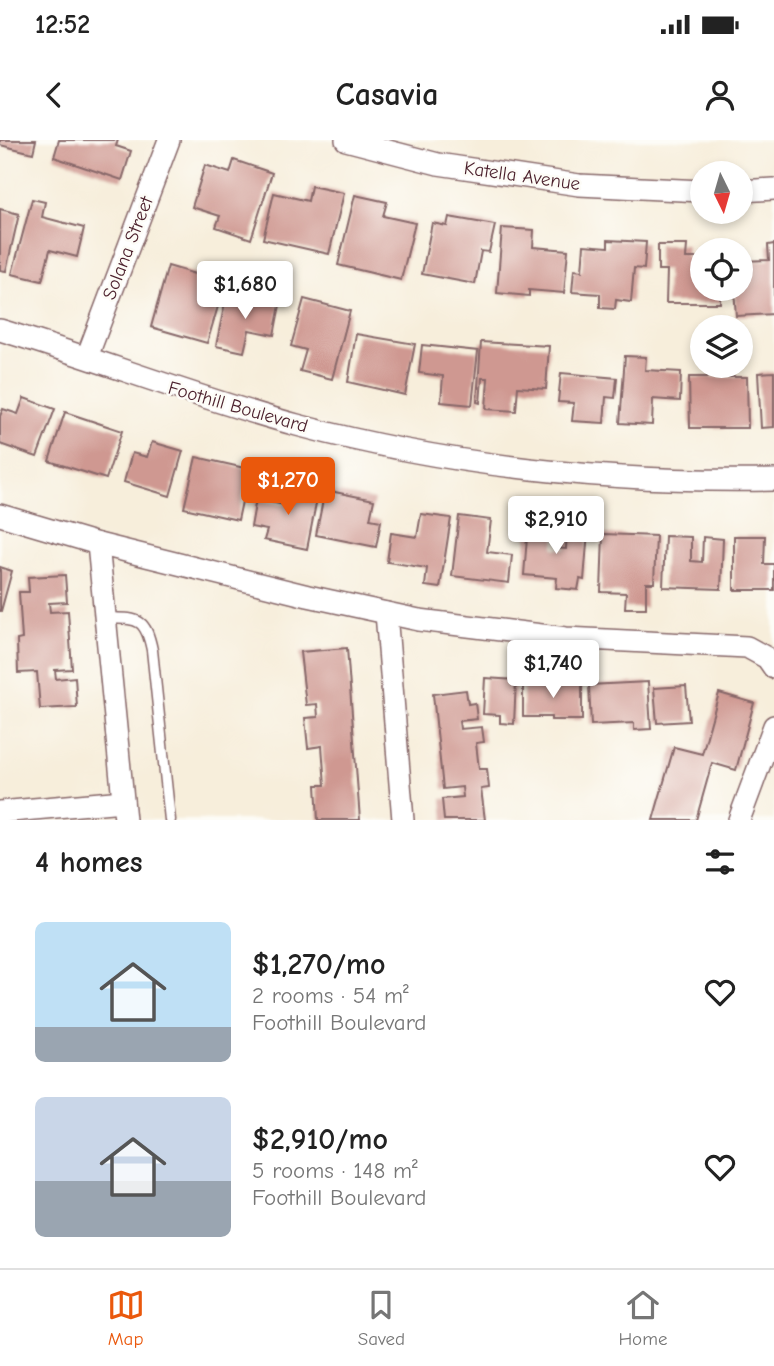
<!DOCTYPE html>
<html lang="en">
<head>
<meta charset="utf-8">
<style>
	:root { --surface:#fff; --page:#f2f2f2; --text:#222; --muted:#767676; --line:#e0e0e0; --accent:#ea580c }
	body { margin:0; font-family:"Comic Neue",sans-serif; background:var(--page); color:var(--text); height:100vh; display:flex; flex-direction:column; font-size:26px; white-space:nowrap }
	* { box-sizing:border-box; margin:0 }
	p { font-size:23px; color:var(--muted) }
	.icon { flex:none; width:38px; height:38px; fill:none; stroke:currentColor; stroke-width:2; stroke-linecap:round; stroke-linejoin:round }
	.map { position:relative; height:680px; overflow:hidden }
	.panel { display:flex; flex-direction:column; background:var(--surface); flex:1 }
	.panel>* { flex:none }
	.needle { width:46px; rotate:175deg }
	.tools { position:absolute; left:690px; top:21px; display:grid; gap:14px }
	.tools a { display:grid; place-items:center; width:63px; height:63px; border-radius:50%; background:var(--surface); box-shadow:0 4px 10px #0003; font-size:35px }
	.price { position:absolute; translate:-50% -60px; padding:0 16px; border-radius:7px; background:#fff; color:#222; font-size:23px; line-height:46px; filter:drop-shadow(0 2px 4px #0008) }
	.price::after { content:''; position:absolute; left:50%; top:42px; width:21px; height:16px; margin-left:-10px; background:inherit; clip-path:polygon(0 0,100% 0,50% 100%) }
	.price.selected { background:var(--accent); color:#fff }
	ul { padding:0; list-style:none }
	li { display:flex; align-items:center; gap:21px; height:175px; padding:0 35px }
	li span { display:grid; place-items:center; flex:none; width:196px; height:140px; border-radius:10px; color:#555 }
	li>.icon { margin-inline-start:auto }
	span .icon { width:84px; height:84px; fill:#fffc; stroke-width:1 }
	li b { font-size:30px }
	h2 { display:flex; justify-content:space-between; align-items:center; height:84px; padding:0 35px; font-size:30px }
	.status { display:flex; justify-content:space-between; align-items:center; height:49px; padding:0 35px; background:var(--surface); direction:ltr }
	.status svg { height:19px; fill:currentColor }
	header { display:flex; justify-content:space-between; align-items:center; height:91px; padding:0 35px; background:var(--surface); font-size:32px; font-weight:700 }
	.dock { display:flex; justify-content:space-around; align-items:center; height:98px; border-top:2px solid var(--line); background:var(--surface); font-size:19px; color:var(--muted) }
	.dock a { display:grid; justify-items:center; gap:4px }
	.dock .selected { color:var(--accent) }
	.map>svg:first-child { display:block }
</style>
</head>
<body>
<div class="status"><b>12:52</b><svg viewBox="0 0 49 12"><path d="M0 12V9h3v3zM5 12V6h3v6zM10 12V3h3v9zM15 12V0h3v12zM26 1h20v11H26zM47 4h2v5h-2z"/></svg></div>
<header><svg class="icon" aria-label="back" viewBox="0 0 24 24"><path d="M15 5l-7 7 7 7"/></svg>Casavia<svg class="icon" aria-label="person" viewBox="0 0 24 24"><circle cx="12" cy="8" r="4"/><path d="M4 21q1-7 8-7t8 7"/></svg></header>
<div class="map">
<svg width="774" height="680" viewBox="0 0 774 680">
	<rect width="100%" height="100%" fill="#fdfcf7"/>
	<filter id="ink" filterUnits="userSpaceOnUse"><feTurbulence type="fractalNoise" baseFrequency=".0143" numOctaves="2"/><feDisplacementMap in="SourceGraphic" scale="14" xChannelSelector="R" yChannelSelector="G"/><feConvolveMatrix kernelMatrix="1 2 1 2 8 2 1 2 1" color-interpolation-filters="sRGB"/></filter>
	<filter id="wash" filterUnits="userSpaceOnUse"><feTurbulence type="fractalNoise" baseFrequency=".00686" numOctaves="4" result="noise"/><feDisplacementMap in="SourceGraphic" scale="28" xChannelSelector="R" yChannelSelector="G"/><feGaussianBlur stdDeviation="1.57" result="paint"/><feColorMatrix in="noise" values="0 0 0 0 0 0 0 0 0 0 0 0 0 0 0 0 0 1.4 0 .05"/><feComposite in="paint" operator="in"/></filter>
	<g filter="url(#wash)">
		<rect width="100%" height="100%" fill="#f7eedb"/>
		<g id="blocks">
			<g fill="#cf9891">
				<path d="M0,0H36L33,13L0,5Z"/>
				<path d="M59,0H118L116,6L131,11L122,40L54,17Z"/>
				<path d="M234,20L272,33L251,99L216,87L220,76L192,67L205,25L230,33Z"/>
				<path d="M311,46L344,53L329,114L263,99L274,53L308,61Z"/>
				<path d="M355,55L387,62L383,76L415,83L401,140L338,125Z"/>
				<path d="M32,59L45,62L42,77L84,88L77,117L50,110L42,141L12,134Z"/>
				<path d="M0,69L19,74L6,131L0,130Z"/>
				<path d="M449,77L495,85L489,112L481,111L475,144L422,134L432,83L447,86Z"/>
				<path d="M502,88L534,90L533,107L568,110L564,153L529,150V156L497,153Z"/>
				<path d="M608,100L646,102L644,129L634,128L631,162L616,160L615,169L600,168V154L572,152L574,130L582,131L584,105L608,107Z"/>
				<path d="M774,104V174L736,176L734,149H740V121L769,120L768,105Z"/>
				<path d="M658,105H687L686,118H702V149H720V163H666L667,130H658Z"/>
				<path d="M168,126L225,143L207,203L151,187Z"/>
				<path d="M227,153L280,165L274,195L249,190L244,212L216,206Z"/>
				<path d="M304,159L350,171L332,239L300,231L306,210L291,206Z"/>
				<path d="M356,194L415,204L405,255L348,242Z"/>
				<path d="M481,202L549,206L546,249L518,247L516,271L486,269L488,238H482L480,263L477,262Z"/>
				<path d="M422,205L478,211L472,265L441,262L443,236L419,233Z"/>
				<path d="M625,216L646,217L645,230L681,232L680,261L653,259L652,285L620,283Z"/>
				<path d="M774,232V287L761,288L758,233Z"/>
				<path d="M561,233L617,238L615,258L606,257L604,283L572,281L574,263L558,262Z"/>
				<path d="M689,237H747L748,288H690Z"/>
				<path d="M24,258L55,269L37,317L0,304V276L3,269L18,274Z"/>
				<path d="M65,272L122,291L106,339L49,321Z"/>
				<path d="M152,302L183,311L170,356L124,342L132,313L147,317Z"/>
				<path d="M196,317L249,329L238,380L184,368Z"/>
				<path d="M289,342L319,348L307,409L264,400L267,390L251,387L256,359L285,365Z"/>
				<path d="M325,350L374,360L370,379L381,381L376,407L316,395Z"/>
				<path d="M421,374L451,378L440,448L425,446L427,428L387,422L391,393L417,397Z"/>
				<path d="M459,376L491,380L487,412L512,415L509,443L452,436Z"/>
				<path d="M528,385L556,388L554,408L566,409L567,389L588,391L584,440L580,439L578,450L556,448L557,438L524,435Z"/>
				<path d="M603,394L656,396L654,443H646V468H625L626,453L601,452Z"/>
				<path d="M665,396L691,397V421L702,422L703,397L723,399L721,449L663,447Z"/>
				<path d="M734,396H765L764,424H774V450H734Z"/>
				<path d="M0,427L12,431L1,471H0Z"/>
				<path d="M65,435L67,462L49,463L50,472L68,471L72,529L55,530L56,539L75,537L77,567L40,569L37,532L18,533L17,500L22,499L19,452H29L28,437Z"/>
				<path d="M347,508L360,680H318L316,645H325L322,606L308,608L305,578L318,577L317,564L306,565L300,512Z"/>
				<path d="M485,538L516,540L514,584L500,583V575L483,574Z"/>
				<path d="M523,541H582V580H551V577H523Z"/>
				<path d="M648,542L651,589L634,590V583L591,585L589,545Z"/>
				<path d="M686,546L689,581L657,583L654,548Z"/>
				<path d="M466,550L468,564L475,563L477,579L459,581L460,589L482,587L484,602L476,603L479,629H487L489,648L481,649L485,680H444L442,659L463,657L462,647L443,649L433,554Z"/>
				<path d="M719,553L754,563L736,630L712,623L696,680H653L674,607L702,614Z"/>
			</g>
		</g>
	</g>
	<g filter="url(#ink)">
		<use href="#blocks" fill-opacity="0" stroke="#876769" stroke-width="2"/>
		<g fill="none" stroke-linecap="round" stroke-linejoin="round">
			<g stroke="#876769" stroke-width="13">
				<path id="lane" d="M105,478C137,479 145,476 152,510L170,680"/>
			</g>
			<g stroke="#876769" stroke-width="24">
				<g id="street">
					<path d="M346,0L438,24L579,45L702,51"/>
					<path d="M740,51L774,49"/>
					<path d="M0,190C100,220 197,258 297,285C453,327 613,343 774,340"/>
					<path d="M87,217L169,0"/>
					<path d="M0,375L98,404L308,456L419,480L566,498L747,507L767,518L774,528"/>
					<path d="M98,404L125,680"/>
					<path d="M386,473L403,680"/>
					<path d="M0,672L123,661"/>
					<path d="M739,680L774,586"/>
				</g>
			</g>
			<use href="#lane" stroke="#fff" stroke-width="10"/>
			<use href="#street" stroke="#fff" stroke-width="21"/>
		</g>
	</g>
	<g text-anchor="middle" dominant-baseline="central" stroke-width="5" stroke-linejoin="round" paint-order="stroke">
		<g font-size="19" fill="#4a1f2b" stroke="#fdfcf7">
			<text transform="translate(522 36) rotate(8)">Katella Avenue</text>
			<text transform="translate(128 108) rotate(-69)">Solana Street</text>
			<text transform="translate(238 267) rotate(16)">Foothill Boulevard</text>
		</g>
	</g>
</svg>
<div class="tools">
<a><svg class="needle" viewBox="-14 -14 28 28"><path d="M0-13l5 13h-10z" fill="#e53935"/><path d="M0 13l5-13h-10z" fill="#767676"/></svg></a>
<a><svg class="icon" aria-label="locate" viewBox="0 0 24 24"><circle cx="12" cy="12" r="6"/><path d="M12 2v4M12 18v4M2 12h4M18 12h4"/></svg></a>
<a><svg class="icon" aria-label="layers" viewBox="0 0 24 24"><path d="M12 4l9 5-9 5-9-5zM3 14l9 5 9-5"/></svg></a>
</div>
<b class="price" style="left:245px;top:181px">$1,680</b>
<b class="price selected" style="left:288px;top:377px">$1,270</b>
<b class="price" style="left:556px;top:416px">$2,910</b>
<b class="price" style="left:553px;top:560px">$1,740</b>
</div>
<section class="panel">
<h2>4 homes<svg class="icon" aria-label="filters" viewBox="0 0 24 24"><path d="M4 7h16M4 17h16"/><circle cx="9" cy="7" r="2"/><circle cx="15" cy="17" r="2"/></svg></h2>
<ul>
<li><span style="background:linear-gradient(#bfe0f5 75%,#9aa5b1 0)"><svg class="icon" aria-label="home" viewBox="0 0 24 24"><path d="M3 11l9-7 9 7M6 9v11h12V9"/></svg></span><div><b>$1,270/mo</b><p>2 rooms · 54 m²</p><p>Foothill Boulevard</p></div><svg class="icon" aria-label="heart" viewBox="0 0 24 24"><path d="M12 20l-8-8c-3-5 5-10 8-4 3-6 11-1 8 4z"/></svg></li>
<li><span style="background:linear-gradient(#c9d6e8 60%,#9aa5b1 0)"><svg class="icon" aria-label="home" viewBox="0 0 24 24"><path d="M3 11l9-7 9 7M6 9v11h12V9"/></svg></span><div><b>$2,910/mo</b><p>5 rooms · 148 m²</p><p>Foothill Boulevard</p></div><svg class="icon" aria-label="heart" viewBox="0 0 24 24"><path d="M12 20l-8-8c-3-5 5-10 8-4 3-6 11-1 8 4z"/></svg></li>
</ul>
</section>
<nav class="dock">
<a class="selected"><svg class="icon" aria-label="map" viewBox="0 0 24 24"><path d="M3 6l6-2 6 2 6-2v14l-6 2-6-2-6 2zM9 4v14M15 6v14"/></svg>Map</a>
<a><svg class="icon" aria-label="saved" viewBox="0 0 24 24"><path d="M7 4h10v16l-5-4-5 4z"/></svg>Saved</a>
<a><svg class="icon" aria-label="home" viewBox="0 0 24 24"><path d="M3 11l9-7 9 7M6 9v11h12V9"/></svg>Home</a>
</nav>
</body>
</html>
